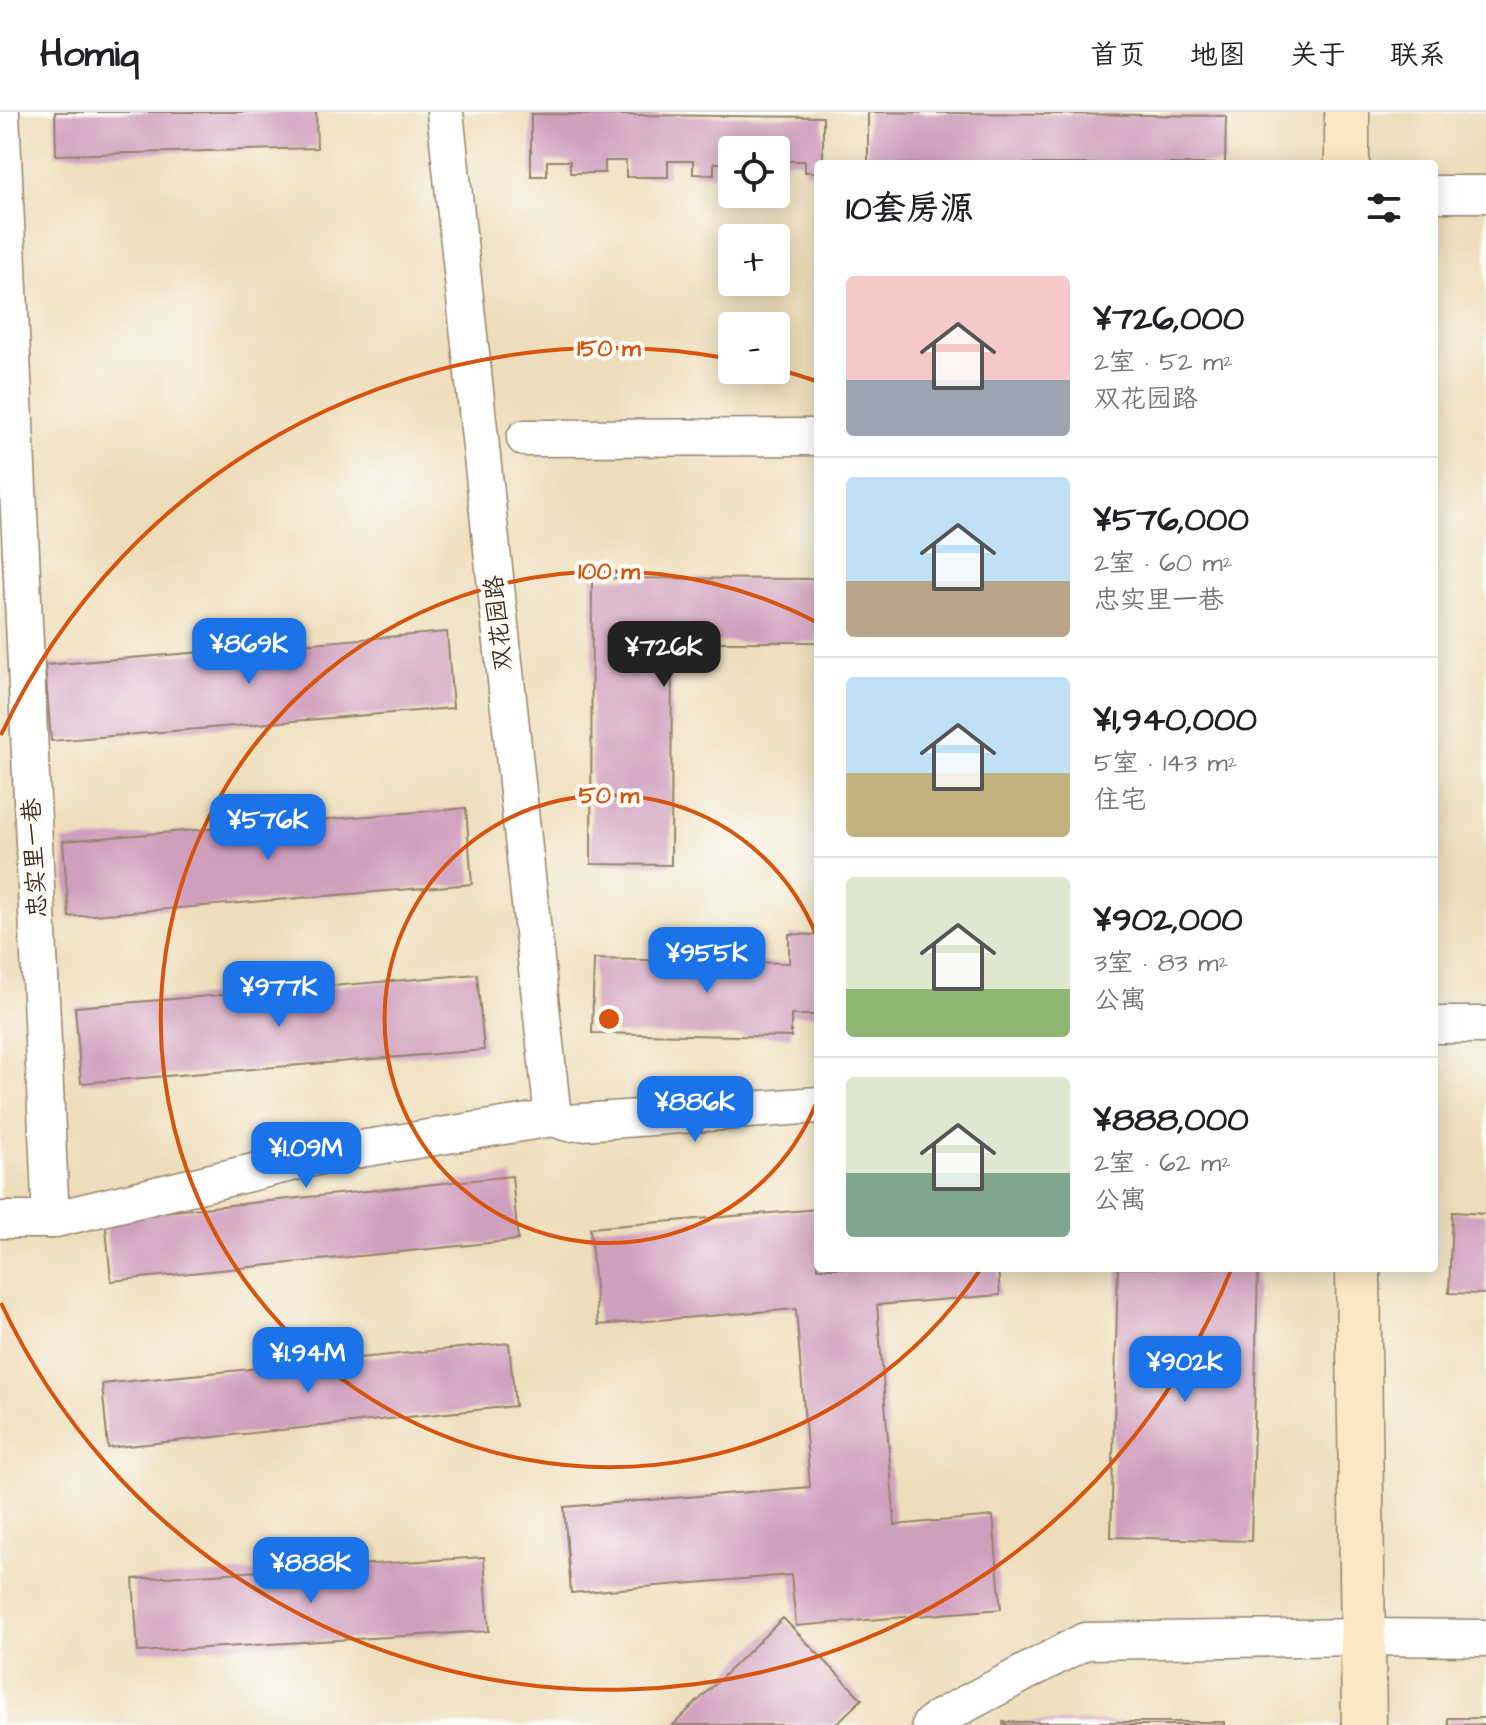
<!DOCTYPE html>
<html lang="zh">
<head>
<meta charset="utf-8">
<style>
	:root { --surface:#fff; --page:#f2f2f2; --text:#202124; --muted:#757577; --line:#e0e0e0; --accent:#1a73e8 }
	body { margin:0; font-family:"Architects Daughter","LXGW WenKai TC",sans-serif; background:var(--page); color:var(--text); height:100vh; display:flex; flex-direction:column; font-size:30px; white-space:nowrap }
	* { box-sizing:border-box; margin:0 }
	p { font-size:26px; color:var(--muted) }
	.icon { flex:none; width:44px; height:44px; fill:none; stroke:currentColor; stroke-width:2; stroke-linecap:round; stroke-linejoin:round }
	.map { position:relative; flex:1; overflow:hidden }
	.side { position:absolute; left:814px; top:48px; width:624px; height:1112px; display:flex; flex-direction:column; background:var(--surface); border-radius:8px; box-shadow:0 4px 20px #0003 }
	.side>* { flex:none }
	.controls { position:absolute; left:718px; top:24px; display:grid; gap:16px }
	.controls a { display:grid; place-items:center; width:72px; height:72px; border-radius:8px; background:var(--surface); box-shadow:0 4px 20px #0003; font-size:40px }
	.price { position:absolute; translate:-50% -68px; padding:0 18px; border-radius:16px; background:var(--accent); color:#fff; font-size:26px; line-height:52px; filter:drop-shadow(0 2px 4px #0008) }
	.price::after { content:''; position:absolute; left:50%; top:48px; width:24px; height:18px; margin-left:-12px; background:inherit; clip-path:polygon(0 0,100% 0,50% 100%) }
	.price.on { background:#222; color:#fff }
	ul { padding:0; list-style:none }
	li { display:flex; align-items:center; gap:24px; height:200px; padding:0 32px }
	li+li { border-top:2px solid var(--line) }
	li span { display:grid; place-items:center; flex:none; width:224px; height:160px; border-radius:8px; color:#555 }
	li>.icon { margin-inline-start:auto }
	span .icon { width:96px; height:96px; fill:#fffc; stroke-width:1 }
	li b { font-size:34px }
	h2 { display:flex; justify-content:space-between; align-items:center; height:96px; padding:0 32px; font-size:34px }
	header { display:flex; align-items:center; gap:48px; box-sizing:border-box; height:112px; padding:0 40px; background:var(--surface); border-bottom:2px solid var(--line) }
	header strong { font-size:38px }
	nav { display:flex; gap:44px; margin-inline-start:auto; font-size:28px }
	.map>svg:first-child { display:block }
</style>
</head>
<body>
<header>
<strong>Homiq</strong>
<nav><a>首页</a><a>地图</a><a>关于</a><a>联系</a></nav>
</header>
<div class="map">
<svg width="1486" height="1613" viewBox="0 0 1486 1613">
	<rect width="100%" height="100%" fill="#fdfcf7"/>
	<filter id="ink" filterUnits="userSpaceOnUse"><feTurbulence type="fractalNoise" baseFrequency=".0125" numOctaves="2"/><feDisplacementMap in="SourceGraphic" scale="16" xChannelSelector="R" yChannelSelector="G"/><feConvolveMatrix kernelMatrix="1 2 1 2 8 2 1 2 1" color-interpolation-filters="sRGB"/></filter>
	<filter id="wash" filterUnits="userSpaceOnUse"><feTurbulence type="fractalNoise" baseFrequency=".006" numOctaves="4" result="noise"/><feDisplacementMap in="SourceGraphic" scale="32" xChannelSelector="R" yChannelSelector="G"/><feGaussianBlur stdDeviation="1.8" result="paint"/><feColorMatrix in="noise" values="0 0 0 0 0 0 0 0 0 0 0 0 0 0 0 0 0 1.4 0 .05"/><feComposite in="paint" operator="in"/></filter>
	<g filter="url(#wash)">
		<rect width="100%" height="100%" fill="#edddba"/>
		<g id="blocks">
			<g fill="#d09fbe">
				<path d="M55,0H316L317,36L56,43Z"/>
				<path d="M868,0L1226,4L1225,52H868Z"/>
				<path d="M531,2L823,5V52H818V60H805V49H779V64H776V38H732V51H714V63L693,62V49H668V65H626V49H605V61H570V49H547V64H531Z"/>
				<path d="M592,466L818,467V530H672L671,753L591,752Z"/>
				<path d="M447,520L453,596L51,629L45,553Z"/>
				<path d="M466,696L472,772L69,805L63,729Z"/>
				<path d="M789,822L818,823V903H791V925L592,921L594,847L789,851Z"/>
				<path d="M477,862L484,938L81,971L75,895Z"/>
				<path d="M512,1064L518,1128L111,1169L105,1106Z"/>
				<path d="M818,1097V1156H998L1000,1183L877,1193L895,1413L993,1404L1001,1497L796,1514L791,1463L571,1481L564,1395L810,1375L796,1197L598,1213L590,1116Z"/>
				<path d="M1452,1100L1486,1102V1182L1449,1181Z"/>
				<path d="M1118,1156H1258L1251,1429L1111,1425Z"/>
				<path d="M509,1231L515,1294L108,1336L102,1272Z"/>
				<path d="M484,1445L489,1519L138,1540L133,1467Z"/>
				<path d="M783,1506L862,1587L835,1613H673Z"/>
				<rect x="1448" y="1606" width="38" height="7"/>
				<rect x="1003" y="1610" width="221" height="3"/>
			</g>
		</g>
	</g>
	<g filter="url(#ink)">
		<use href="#blocks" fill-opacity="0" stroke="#94846c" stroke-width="2"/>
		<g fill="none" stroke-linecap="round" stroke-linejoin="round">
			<g stroke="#94846c" stroke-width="39">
				<g id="street">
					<path d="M1,0L51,1108"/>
					<path d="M445,0L553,1006L568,1011L818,993"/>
					<path d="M1434,82H1486"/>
					<path d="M525,326L818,325"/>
					<path d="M1434,913H1486"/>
					<path d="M0,1108H51L329,1042L553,1006"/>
					<path d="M930,1613L937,1607L1085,1529L1362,1525L1486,1526"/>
				</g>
			</g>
			<g stroke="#94846c" stroke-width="47">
				<g id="secondary">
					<path d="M1347,52V0"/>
					<path d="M1358,1156L1364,1613"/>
				</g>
			</g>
			<use href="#street" stroke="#fff" stroke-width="36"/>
			<use href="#secondary" stroke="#fae7c3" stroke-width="44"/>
		</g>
	</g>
	<g fill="none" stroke="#d7540e" stroke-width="4">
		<path d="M817 989A224 224 0 1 1 817 825"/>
		<path d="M980 1158A448 448 0 1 1 816 510"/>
		<path d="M1231 1158A671 671 0 0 1 1 1191M1 623A671 671 0 0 1 731 247M777 257A671 671 0 0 1 816 269"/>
	</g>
	<g text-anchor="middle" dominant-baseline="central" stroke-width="8" stroke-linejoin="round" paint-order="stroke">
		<g font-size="24" fill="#3b2a1e" stroke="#fdfcf7">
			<text transform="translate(499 511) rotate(-96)">双花园路</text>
			<text transform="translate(35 746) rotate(-93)">忠实里一巷</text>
		</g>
	</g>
	<circle cx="609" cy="907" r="12" fill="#d7540e" stroke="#fdfcf7" stroke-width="4"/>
	<g font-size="24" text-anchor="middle" font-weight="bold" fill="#d7540e" stroke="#fdfcf7" stroke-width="8" stroke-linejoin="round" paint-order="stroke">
		<text x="609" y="244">150 m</text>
		<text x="609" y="467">100 m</text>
		<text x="609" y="691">50 m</text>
	</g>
</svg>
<div class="controls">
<a><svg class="icon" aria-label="locate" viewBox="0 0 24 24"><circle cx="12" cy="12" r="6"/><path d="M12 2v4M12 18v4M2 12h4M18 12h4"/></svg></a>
<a>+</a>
<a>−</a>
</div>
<b class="price" style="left:249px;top:574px">¥869K</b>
<b class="price on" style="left:664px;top:577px">¥726K</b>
<b class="price" style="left:268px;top:750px">¥576K</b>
<b class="price" style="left:707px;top:883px">¥955K</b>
<b class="price" style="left:279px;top:917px">¥977K</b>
<b class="price" style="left:695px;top:1032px">¥886K</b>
<b class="price" style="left:306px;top:1078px">¥1.09M</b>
<b class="price" style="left:308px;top:1283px">¥1.94M</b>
<b class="price" style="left:1185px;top:1292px">¥902K</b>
<b class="price" style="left:311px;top:1493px">¥888K</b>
<section class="side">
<h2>10套房源<svg class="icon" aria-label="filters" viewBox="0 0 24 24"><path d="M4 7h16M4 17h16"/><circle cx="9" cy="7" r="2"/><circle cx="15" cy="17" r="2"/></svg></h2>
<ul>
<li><span style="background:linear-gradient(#f6c9c9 65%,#9aa5b1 0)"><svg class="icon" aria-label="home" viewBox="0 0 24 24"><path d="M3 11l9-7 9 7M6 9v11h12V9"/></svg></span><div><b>¥726,000</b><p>2室 · 52 m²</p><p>双花园路</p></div></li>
<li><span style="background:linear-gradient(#bfe0f5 65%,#b9a48a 0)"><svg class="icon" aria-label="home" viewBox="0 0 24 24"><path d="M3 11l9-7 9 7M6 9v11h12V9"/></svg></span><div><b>¥576,000</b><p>2室 · 60 m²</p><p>忠实里一巷</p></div></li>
<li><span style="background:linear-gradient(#bfe0f5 60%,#c2b280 0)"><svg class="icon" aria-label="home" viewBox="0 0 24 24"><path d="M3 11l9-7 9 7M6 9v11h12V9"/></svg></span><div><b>¥1,940,000</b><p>5室 · 143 m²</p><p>住宅</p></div></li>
<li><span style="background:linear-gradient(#dfe7d0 70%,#8fb573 0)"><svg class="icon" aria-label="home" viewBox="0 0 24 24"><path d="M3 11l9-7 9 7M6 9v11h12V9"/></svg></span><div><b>¥902,000</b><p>3室 · 83 m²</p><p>公寓</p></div></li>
<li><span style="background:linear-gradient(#dfe7d0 60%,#7fa58c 0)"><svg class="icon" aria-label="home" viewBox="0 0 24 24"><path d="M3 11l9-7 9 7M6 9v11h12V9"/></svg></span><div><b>¥888,000</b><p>2室 · 62 m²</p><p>公寓</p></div></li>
</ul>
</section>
</div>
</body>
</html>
